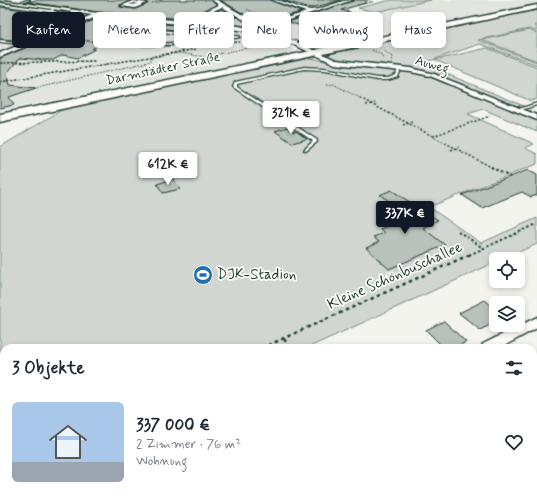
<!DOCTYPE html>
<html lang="de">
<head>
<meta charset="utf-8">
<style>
	:root { --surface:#fff; --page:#f6f6f7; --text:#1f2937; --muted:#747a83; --accent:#111827 }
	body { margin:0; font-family:Mynerve,sans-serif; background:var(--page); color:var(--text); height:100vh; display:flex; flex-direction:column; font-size:15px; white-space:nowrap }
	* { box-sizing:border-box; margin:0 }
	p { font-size:13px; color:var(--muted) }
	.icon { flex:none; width:22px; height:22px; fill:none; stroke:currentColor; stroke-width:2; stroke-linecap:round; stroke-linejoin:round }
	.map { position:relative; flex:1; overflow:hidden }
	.drawer { position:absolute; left:0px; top:344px; width:537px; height:156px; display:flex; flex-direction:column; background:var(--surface); border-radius:12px 12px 0 0; box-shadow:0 2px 6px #0003 }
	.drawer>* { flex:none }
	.hud { position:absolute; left:12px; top:12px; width:513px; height:36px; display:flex; gap:8px }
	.controls { position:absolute; left:489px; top:252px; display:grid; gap:8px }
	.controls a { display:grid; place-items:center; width:36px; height:36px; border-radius:6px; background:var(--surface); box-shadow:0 2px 6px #0003; font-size:20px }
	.price { position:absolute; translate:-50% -34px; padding:0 9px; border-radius:4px; background:#fff; color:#222; font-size:13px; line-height:26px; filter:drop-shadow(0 1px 2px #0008) }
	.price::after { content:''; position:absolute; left:50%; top:24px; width:12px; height:9px; margin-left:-6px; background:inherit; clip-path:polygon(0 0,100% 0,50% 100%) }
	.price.on { background:var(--accent); color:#fff }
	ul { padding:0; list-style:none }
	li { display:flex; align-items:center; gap:12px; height:100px; padding:0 12px }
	li span { display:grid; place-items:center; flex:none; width:112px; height:80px; border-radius:6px; color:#555 }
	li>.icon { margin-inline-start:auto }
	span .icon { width:48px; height:48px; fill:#fffc; stroke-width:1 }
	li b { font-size:17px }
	h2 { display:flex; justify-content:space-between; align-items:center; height:48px; padding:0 12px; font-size:17px }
	.chip { padding:0 14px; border-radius:6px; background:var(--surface); box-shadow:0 2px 6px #0003; font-size:14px; line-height:36px }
	.chip.on { background:var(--accent); color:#fff }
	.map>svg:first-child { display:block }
</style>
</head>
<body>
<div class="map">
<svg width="537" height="500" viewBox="0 0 537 500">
	<rect width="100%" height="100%" fill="#f4f4ef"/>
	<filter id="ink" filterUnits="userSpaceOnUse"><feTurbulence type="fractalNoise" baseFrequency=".025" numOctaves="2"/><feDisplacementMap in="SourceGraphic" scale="8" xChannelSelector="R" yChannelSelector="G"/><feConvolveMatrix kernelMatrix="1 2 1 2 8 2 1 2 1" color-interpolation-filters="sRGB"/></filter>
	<g filter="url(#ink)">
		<path fill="#e2e5df" d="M0,0H128V2L118,6L150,11L131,19L235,30L267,37L278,34L267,26L331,7L362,15L431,0H537V4L387,33L373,32L350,36L347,37L345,40L340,41V43L334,44L318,45L304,43L289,46L295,50V53L0,111Z"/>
		<g fill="#d1d6d1" stroke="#788a82">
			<path d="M391,0H431L375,12L358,8Z"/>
			<path d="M537,10V25L535,26L537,27V31L529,29L478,40L537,62V65L480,44L429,61L430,67L524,106H512L434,74L415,69L344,62L328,55L333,52L357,49L390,40Z"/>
			<path d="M227,12L251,24V25L242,27L203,23Z"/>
			<path d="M529,30L537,33V61L482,40Z"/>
			<path d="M487,48L537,67V99L531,101L435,60Z"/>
			<path d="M306,57L348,66L411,72L430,77L537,120V132L483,109L468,114L534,144L525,148L537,154V164L429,207L481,243L537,218V244L503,259H496V262L307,348H4V485L0,487V147L68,106Z"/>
		</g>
		<g fill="#b9c1bb" stroke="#1f3d34">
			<path d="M35,0H132L120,5V7L135,9L148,3L147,2L137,0H211L216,5L184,19L98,12L28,2Z"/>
			<path d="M220,0H271L301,12L282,17H267L264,18V20L274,24L249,17Z"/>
			<path d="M282,0H342L311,8Z"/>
			<path d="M354,0H366V3L341,10L350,12L305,27L288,22Z"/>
			<path d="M0,7L50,13L70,18L31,34L32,38L25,41L0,39Z"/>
			<path d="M222,9L237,17L222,23L195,21Z"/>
			<path d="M99,18L157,23L151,27L134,25L128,27L92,49H95L78,58L63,55L53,60H43L20,58L7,73L10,85L36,88L9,97L14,105L0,108V58Z"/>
			<path d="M165,24L209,28L197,33L158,28Z"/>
			<path d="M287,127L294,132L296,131L307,139L292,143L275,131Z"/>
			<path d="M528,170L537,175V195L531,197L522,192L482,208L462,195Z"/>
			<path d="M173,179L180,189L163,193L157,184Z"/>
			<path d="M391,190L438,220L423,228L445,245L389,269L366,248L379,242L373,237L384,233L380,229L412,216L380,195Z"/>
			<path d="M485,300L496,309V322L480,330L459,313Z"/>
			<path d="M444,321L466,342L454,348H444L426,330Z"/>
		</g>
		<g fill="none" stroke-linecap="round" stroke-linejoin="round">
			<g stroke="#1f3d34" stroke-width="2.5">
				<g id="lane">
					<path d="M27,0H30L21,3H19Z"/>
					<path d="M0,3L50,10L53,9L54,10L53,11L79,17L36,36H44L45,38L33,37L32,35L75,17L50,12L0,5Z"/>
					<path d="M165,20L167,21L154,29L187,33L198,38H210L219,32L220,34L214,37L239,36L240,37C230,40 212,39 200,40C193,40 186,43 179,44C161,46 124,46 108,40L129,28L137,27L151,29ZM137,29L186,35L195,39C168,46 139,44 112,40L131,30Z"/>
					<path d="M0,40L28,43L29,44L28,45L0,42Z"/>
					<path d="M304,67L325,68L377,78H388L396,75L398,68L401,69L398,77L388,80H377L325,70L304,69L237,84V87L317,140V142L306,151L304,150L313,141L233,87L235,82Z"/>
					<path d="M537,103V105L518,111L516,110Z"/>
				</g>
			</g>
			<g stroke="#1f3d34" stroke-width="3">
				<g id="street">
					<path d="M0,0L98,13L184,21L219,5L212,0H217L260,25L262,29L261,31L278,36L275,38L239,30L99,16L0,57V53L92,15L0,1ZM222,7L256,27V30L239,26L189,22Z"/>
					<path d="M272,0C286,0 299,10 311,10C323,10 338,0 353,0L285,21L275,23L265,19L267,18C281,21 293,16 306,12Z"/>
					<path d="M133,1L147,3L135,8L121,6ZM134,3L139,4L129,5Z"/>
					<path d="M294,41L303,45L344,46V48L342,49L309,48L336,60L411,68L434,74L537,115V120L430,76L411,72L335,64L292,44V42Z"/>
					<path d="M537,317V328L500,348H481L483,344Z"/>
					<path d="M533,455L537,457V476L533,475Z"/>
					<path d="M202,496H242L244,500H226L224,497L223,500H200Z"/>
					<path d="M284,496H302L304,500H286Z"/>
				</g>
			</g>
			<g stroke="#1f3d34" stroke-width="3">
				<path id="primary" d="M537,5V9L0,122V114Z"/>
			</g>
			<g stroke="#1f3d34" stroke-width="1" stroke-dasharray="1.5 1.5" stroke-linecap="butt">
				<path d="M152,3L161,2V0"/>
				<path d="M357,5L373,2L366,0"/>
				<path d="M247,9L260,16"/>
				<path d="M301,37L335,31L353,35L359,34"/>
				<path d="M385,47L383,50L393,57L392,61"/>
				<path d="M372,50L382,55L383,59"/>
				<path d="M327,85L333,84L362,99"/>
				<path d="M37,88L148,62L154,57L180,53L205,57L269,43"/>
			</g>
			<g stroke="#1f3d34" stroke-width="1.5" stroke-dasharray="2 2" stroke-linecap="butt">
				<path d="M360,98L493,168"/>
				<path d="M366,105L375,103"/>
				<path d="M403,125L412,122"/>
				<path d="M433,136L490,116"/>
				<path d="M451,150L459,147"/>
			</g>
			<g stroke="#1f3d34" stroke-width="2" stroke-dasharray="2.5 2.5" stroke-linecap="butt">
				<path d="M491,167L510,177"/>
				<path d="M458,231L483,248"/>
				<path d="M469,255L537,224"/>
			</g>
			<g stroke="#1f3d34" stroke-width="2.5" stroke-dasharray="3.5 3.5" stroke-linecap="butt">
				<path d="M284,339L290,348"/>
				<path d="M262,348L471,254"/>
			</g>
			<path stroke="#1f3d34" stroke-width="3" stroke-dasharray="4.5 4.5" stroke-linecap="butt" d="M0,462L4,460"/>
			<use href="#lane" fill="#fdfcf7" fill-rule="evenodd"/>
			<use href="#street" fill="#fdfcf7" fill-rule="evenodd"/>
			<use href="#primary" fill="#fdfcf7" fill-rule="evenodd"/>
			<g stroke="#1f3d34" stroke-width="1.5" stroke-dasharray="2.5 1.5" stroke-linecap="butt">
				<path d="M63,38L125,45L165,46L240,42"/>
				<path d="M0,63L96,61"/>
				<path d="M0,82L197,49"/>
			</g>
			<g stroke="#1f3d34" stroke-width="6" stroke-linecap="butt">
				<path id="street-bridge" d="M275,36L294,43"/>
			</g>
			<use href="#street-bridge" stroke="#fdfcf7" stroke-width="5"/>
		</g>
	</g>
	<defs>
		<g id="stadium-disc" transform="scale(1)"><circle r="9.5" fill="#1f6fb2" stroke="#fdfcf7"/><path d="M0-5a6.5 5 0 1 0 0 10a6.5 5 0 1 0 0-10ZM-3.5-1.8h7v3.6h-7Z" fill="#fff"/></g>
	</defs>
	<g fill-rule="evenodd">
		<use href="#stadium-disc" x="203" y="275"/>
	</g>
	<g text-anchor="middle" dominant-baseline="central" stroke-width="3.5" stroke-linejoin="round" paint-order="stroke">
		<g font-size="13" fill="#1f3d34" stroke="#fdfcf7">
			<text transform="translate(432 65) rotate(16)">Auweg</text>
			<text transform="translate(163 69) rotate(-12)">Darmstädter Straße</text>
		</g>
		<g font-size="15" fill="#1f3d34" stroke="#fdfcf7" text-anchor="start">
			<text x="217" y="275">DJK-Stadion</text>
		</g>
		<g font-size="15" fill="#1f3d34" stroke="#fdfcf7">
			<text transform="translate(395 276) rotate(-24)">Kleine Schönbuschallee</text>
		</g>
	</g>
</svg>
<div class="controls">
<a><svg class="icon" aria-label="locate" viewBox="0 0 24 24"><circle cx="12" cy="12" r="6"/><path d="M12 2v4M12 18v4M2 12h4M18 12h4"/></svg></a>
<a><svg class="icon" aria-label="layers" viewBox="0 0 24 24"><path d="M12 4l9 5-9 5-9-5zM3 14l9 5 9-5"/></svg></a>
</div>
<b class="price" style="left:291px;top:135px">321K €</b>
<b class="price" style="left:168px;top:186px">612K €</b>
<b class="price on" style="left:405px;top:235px">337K €</b>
<div class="hud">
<a class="chip on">Kaufen</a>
<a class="chip">Mieten</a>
<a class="chip">Filter</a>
<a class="chip">Neu</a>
<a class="chip">Wohnung</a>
<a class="chip">Haus</a>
</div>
<section class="drawer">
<h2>3 Objekte<svg class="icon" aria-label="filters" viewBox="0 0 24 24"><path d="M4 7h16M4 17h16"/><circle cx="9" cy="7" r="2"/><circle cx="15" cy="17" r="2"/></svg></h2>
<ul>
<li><span style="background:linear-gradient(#a9c7e8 75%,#9aa5b1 0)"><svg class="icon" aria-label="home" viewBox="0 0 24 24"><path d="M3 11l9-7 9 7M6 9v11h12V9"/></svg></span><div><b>337 000 €</b><p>2 Zimmer · 76 m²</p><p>Wohnung</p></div><svg class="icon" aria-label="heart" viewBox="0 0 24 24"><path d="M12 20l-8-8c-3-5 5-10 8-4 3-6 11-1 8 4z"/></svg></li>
</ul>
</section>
</div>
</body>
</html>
